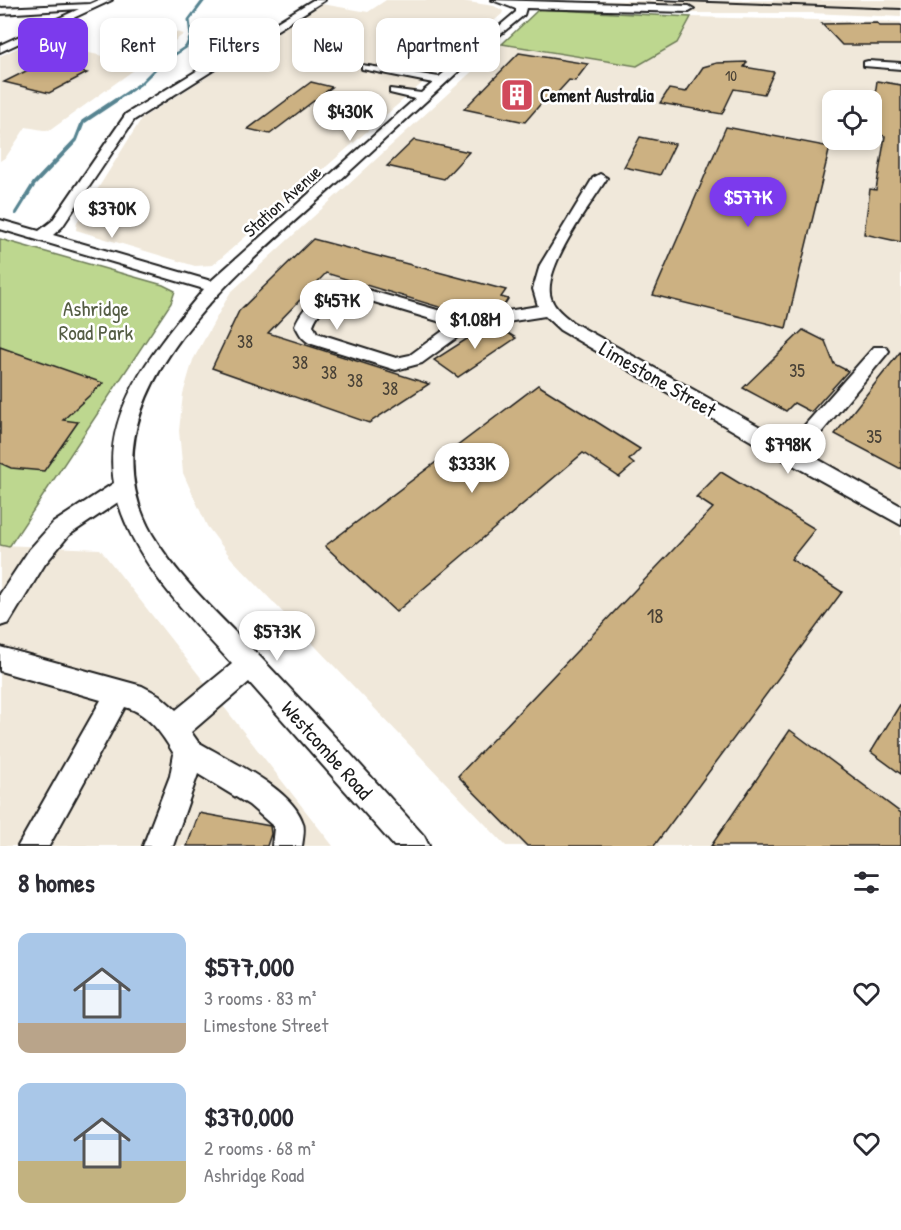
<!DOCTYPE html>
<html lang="en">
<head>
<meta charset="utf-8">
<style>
	:root { --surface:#fff; --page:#f2f2f3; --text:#2b2b33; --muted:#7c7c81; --accent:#7c3aed }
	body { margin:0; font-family:"Patrick Hand",sans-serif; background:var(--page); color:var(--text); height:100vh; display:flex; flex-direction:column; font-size:22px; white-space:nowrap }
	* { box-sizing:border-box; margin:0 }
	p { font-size:20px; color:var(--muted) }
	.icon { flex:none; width:33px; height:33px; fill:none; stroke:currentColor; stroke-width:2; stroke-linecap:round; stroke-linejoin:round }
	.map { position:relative; height:846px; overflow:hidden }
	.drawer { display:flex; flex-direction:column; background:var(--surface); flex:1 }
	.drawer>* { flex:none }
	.guide { position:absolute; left:18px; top:18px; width:600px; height:54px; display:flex; gap:12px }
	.buttons { position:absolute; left:822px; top:90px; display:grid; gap:12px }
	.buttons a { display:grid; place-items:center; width:60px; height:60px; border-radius:12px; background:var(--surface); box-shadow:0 3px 9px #0003; font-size:30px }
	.price { position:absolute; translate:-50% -51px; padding:0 14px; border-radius:21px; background:#fff; color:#222; font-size:20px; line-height:39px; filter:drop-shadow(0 2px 3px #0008) }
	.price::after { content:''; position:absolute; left:50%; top:36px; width:18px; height:14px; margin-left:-9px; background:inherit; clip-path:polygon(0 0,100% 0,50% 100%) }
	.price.current { background:var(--accent); color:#fff }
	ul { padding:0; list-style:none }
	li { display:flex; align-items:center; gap:18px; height:150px; padding:0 18px }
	li span { display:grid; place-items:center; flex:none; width:168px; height:120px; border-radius:12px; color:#555 }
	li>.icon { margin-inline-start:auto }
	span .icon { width:72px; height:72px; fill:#fffc; stroke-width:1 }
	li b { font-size:26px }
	h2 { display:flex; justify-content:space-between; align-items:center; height:72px; padding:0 18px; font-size:26px }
	.chip { padding:0 21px; border-radius:12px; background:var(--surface); box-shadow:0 3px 9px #0003; font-size:21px; line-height:54px }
	.chip.current { background:var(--accent); color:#fff }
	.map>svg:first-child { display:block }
</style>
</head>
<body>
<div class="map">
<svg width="901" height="846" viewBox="0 0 901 846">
	<rect width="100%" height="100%" fill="#fff"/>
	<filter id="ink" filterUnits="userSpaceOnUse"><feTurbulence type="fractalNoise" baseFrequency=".0167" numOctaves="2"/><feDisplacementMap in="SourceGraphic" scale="12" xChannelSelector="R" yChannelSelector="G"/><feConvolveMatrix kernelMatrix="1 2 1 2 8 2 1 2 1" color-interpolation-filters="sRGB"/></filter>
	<g filter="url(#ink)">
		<g fill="#f0e8da" fill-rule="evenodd">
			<path d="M386,0H455L494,6L503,11L502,14L213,265L195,266L76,230L77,222L142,118L322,4L368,12Z"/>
			<path d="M901,0V17L811,13H679L682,12V8L673,4L567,1Z"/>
			<path d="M691,17L901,22V846H506L231,558L207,526L183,473L179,431L183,394L193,360L230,293L502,44L637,66L677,43ZM832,100H872V140H832Z"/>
			<path d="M158,28L184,34L49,131L26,127L6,157L0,161V56L33,41L103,56Z"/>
			<path d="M0,545L100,549L333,846H0Z"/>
		</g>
		<g fill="#bdd78f" stroke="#6c7a56" stroke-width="1.5">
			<path d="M539,9L691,17L677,43L637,66L502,44Z"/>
			<path d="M0,239L163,285L175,291L171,303L9,547L0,545Z"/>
		</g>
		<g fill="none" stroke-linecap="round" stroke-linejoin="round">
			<path stroke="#578491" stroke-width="3" d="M113,102L140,84L160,64L186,47L191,36L189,20L204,0"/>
			<path stroke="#578491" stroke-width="4" d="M16,213L34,184L76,140L83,122L116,100"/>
		</g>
		<g fill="#ccb182" stroke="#1c1c1c" stroke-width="1.5">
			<path d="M877,23L880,26H901V45H842L822,24Z"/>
			<path d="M519,53L588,64L575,81L569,80L550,101L544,100L525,122L464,109Z"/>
			<path d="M747,62L744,67L774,72L764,94L734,89L722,114L660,103L669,89L686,92L703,67L717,63Z"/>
			<path d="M42,63L87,73L49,93L4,82Z"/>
			<path d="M877,81L901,85V242L864,234L870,189L876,190L885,136L872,133V116Z"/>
			<path d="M311,82L332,87L270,134L248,129Z"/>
			<path d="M726,127L830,147L786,328L653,295Z"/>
			<path d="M640,137L675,144L660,175L624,167Z"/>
			<path d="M414,140L469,152L444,179L387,166Z"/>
			<path d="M313,239L506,290L501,297L508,299L501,310L483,313L453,305L449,310L326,273L268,333L429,384L369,423L212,368L239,311Z"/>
			<path d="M497,326L516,338L458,377L434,360L484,328Z"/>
			<path d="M803,330L825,341L834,364L848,371L811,412L794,403L786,411L743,388Z"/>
			<path d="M0,347L103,383L63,420L78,422L44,471L11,468L0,463Z"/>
			<path d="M901,351V469L835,434Z"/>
			<path d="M538,385L640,449L629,460L634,464L619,477L583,453L396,612L325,546Z"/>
			<path d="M721,472L815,529L791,559L842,592L654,846H527L458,776L713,508L696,497Z"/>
			<path d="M901,703V774L871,752Z"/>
			<path d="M790,730L901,813V846H711Z"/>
			<path d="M199,813L270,826L271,834L267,846H187Z"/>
		</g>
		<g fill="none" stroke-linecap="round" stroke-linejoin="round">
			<g stroke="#1c1c1c" stroke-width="4">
				<g id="minor">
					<path d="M99,0H112L0,52V45L79,9L0,14V8L90,4Z"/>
					<path d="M313,0H325L134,120L62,227L53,235L211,281L415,99L390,93V89L421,93L433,83L362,69V65L439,77L516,12V9L492,0L689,6L694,9L689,12L526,8L524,15L485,47C432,95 380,144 327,192C240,271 76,399 152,534C180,581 224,620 262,659C317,717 371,776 424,836L429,846H394L249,682L191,732L198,742C228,760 292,788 303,823C305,830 303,839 302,846H272L274,828L272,825L249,805L198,774L173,846H143L170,776L174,754C162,734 148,713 125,707L49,846H18L101,700L0,671V647L142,686L159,695L176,710L232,664C188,615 138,567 118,502L69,535L45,564L9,623L0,626V594L29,550L53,523L114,483C101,408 160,343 204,289L0,229V220L39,231L52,221L126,114Z"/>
					<path d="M868,61L901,63V69L864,66V62Z"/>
					<path d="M600,174L607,178C592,203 541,269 551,298C554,308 564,315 572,322L789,443L874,347H886L889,351L886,355L805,452L901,506V525L784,460L560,330L545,316L470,328L422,363L396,370L312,344C302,340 300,334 295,325C306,300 332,280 361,288L465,318L538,306L533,289L540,265L593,178ZM354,296L451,325L410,355L396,358L317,333L313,325C320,307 334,297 354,296Z"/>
				</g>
			</g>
			<use href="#minor" fill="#fff" fill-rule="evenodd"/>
			<path stroke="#1c1c1c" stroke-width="2" d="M657,0L901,9"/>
		</g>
	</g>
	<defs>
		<g id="building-square" transform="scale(1.725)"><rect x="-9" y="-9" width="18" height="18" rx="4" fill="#d1495b" stroke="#fff"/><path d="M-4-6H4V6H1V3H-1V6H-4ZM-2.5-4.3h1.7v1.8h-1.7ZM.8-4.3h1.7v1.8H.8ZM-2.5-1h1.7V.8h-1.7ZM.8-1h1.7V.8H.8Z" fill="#fff"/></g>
	</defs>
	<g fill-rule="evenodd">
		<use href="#building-square" x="517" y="95"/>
	</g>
	<g text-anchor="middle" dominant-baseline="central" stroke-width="5" stroke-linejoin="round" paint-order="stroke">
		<g font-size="15" fill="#484136">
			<text x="731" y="75">10</text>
		</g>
		<g font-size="18" font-weight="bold" fill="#1c1c1c" stroke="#fff" text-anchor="start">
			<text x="540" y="95">Cement Australia</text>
		</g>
		<g font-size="18" fill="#1c1c1c" stroke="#fff">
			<text transform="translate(282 201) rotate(-42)">Station Avenue</text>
		</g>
		<g font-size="18" fill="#484136">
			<text x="245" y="341">38</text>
			<text x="300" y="362">38</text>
			<text x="797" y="370">35</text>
			<text x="329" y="372">38</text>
			<text x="355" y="380">38</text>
			<text x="390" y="388">38</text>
			<text x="874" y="436">35</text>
		</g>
		<g font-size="21" fill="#545d44" stroke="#fff">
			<text x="96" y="308">Ashridge<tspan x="96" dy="24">Road Park</tspan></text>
		</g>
		<g font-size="21" fill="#1c1c1c" stroke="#fff">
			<text transform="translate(658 379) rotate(30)">Limestone Street</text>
			<text transform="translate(327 750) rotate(48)">Westcombe Road</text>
		</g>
		<g font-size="21" fill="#484136">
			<text x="655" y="615">18</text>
		</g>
	</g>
</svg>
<div class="buttons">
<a><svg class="icon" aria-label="locate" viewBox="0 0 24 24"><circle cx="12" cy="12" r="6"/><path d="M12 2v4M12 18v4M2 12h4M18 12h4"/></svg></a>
</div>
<b class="price" style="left:350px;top:142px">$430K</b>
<b class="price current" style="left:748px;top:228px">$577K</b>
<b class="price" style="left:112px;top:239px">$370K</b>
<b class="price" style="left:337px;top:331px">$457K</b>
<b class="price" style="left:475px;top:350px">$1.08M</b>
<b class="price" style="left:788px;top:475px">$798K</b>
<b class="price" style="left:472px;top:494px">$333K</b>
<b class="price" style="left:277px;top:662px">$573K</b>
<div class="guide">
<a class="chip current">Buy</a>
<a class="chip">Rent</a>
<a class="chip">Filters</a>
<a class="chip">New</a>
<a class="chip">Apartment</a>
</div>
</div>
<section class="drawer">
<h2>8 homes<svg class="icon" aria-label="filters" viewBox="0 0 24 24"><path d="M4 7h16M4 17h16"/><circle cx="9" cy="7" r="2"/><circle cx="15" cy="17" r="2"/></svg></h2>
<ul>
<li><span style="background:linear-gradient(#a9c7e8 75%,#b9a48a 0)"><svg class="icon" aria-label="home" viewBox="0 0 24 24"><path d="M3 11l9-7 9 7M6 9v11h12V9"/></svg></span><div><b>$577,000</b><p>3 rooms · 83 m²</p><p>Limestone Street</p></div><svg class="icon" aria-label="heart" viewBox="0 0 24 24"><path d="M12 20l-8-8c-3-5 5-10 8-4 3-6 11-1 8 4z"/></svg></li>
<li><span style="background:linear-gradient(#a9c7e8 65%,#c2b280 0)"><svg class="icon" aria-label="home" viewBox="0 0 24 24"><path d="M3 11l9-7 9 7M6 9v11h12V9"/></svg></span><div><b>$370,000</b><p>2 rooms · 68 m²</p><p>Ashridge Road</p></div><svg class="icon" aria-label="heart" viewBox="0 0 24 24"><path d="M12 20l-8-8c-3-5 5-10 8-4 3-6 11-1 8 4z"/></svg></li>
</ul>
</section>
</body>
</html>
